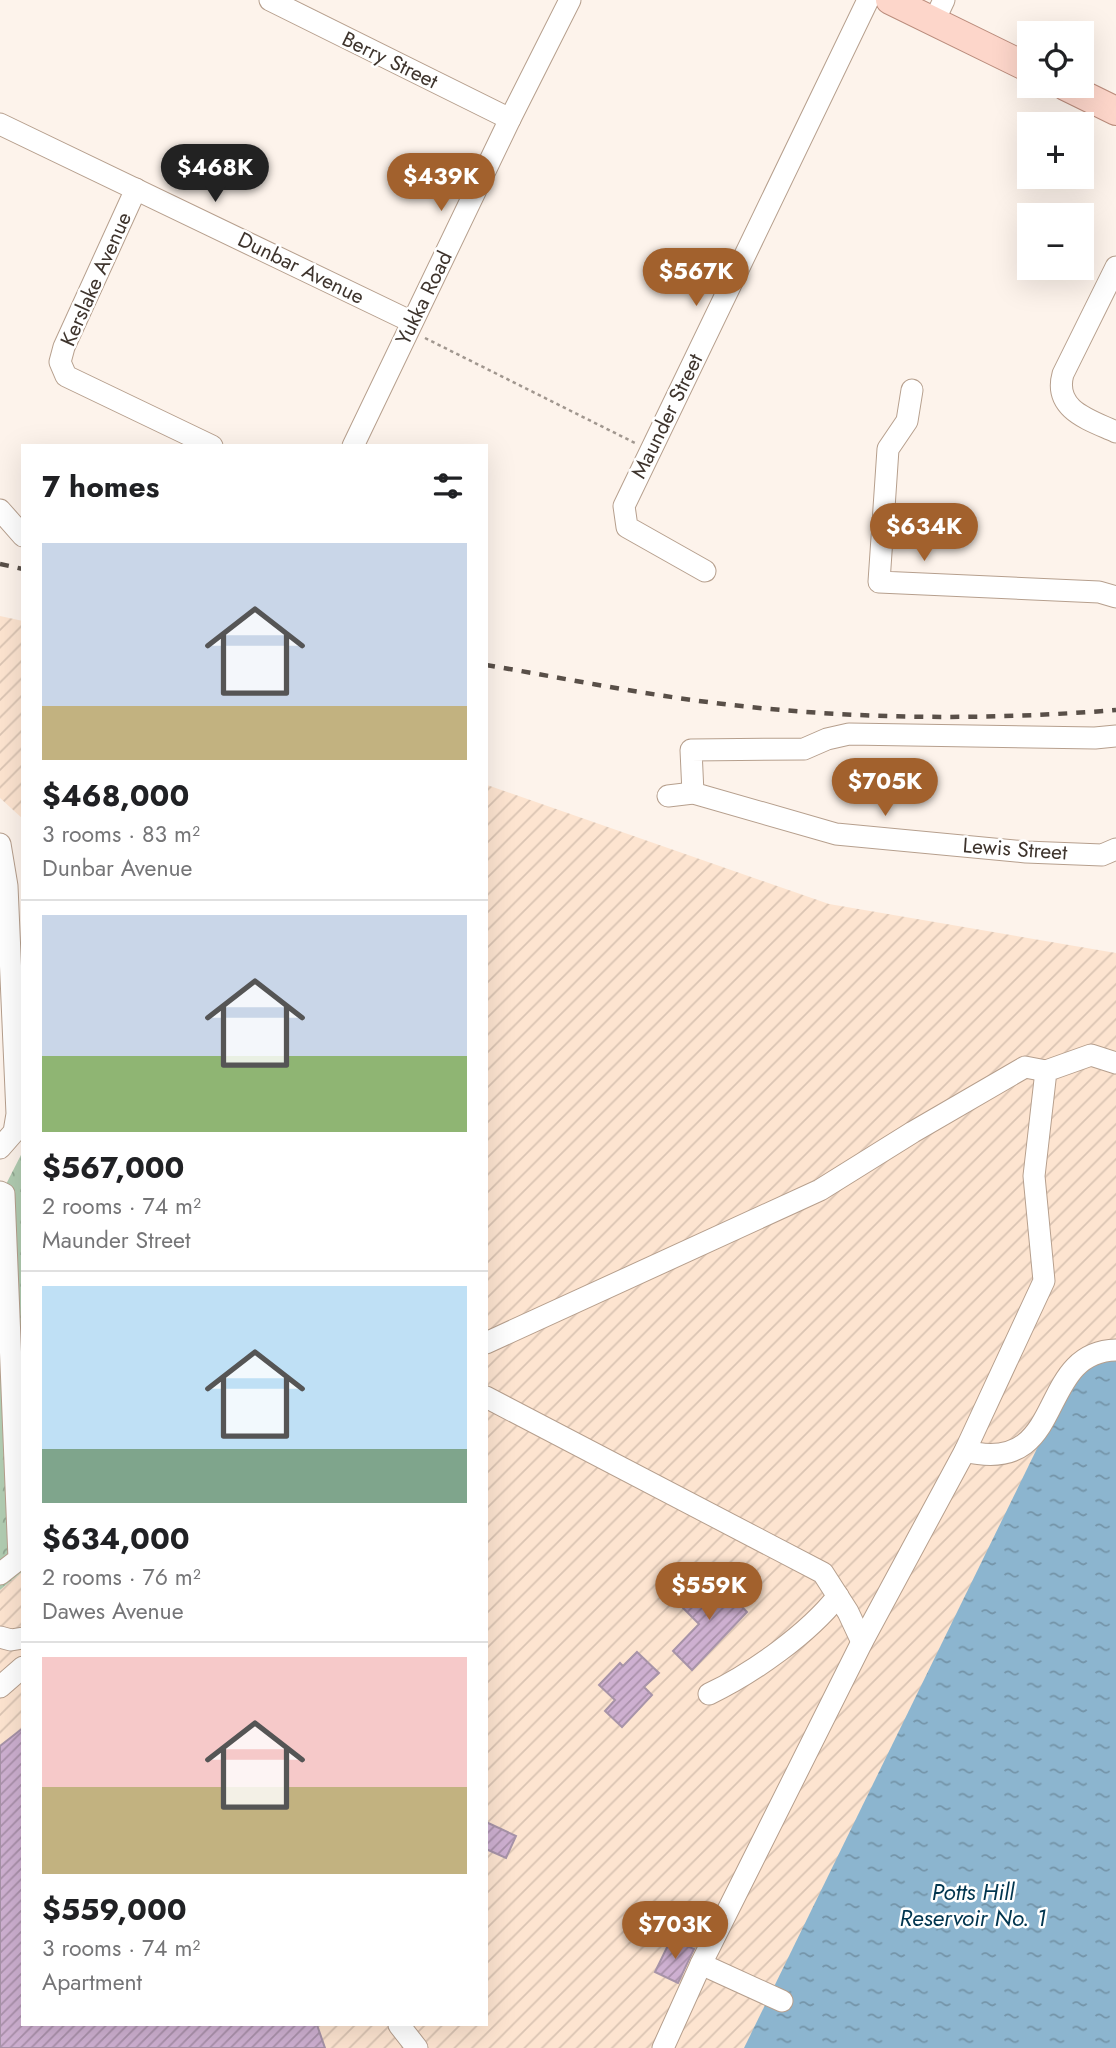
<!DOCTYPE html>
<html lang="en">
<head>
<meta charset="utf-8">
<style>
	:root { --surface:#fff; --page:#f2f2f2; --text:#202124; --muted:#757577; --line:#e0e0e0; --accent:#a2612d }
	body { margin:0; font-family:Jost,sans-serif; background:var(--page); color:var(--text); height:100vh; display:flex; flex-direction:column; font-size:26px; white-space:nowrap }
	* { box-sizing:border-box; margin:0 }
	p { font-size:23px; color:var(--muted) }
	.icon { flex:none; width:38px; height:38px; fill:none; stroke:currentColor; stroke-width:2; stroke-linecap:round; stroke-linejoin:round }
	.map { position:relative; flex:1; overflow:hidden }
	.sheet { position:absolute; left:21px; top:444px; width:467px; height:1582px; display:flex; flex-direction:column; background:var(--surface); border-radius:0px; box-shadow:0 7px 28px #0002 }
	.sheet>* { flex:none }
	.controls { position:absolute; left:1017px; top:21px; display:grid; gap:14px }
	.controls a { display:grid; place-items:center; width:77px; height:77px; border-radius:0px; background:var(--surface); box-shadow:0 7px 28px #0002; font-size:35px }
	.price { position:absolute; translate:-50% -60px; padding:0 16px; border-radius:24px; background:var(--accent); color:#fff; font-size:23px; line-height:46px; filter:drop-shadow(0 2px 4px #0008) }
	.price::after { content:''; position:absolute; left:50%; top:42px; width:21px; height:16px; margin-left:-10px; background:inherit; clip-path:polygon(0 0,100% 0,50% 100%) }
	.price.active { background:#222; color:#fff }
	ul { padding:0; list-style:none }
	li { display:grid; align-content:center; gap:14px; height:371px; padding:0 21px }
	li+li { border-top:2px solid var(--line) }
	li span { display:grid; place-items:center; height:217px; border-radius:0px; color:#555 }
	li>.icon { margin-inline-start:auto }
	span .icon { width:126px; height:126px; fill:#fffc; stroke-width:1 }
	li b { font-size:30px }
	h2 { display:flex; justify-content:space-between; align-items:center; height:84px; padding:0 21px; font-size:30px }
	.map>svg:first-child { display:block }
</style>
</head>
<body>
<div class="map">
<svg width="1116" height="2048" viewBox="0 0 1116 2048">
	<defs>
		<pattern id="industrial-furrows" width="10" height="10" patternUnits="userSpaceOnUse" patternTransform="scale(1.75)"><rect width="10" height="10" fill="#fde4d0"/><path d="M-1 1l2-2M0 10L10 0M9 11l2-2" fill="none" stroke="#dac4b3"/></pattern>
		<pattern id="park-crowns" width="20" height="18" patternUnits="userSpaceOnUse" patternTransform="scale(1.75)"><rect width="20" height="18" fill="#b1ccb1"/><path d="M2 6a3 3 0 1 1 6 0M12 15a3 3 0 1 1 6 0" fill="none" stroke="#91a690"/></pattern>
		<pattern id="water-ripples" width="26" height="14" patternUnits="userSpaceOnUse" patternTransform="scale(1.75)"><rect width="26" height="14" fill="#8cb5cf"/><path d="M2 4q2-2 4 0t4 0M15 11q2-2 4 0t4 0" fill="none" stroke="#7494a8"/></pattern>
		<pattern id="building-hatch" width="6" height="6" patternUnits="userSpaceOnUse" patternTransform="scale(1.75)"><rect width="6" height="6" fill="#ceb0d1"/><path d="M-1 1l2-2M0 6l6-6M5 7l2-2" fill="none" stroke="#a990aa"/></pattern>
	</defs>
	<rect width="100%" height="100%" fill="#fdf3eb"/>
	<g fill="url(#industrial-furrows)">
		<path d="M0,616L23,621V819L0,798Z"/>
		<path d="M487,785L829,904L1116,953V2048H0V1590L23,1571V2025H486Z"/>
	</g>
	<path fill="url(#park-crowns)" d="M23,1151V1571L0,1590V1196Z"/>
	<path fill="url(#water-ripples)" d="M1116,1358V2048H744L1070,1381L1080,1369Z"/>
	<g fill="url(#building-hatch)" stroke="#a793a8" stroke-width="2">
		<path d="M713,1577L747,1612L692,1670L673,1651L699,1624L683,1608Z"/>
		<path d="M637,1652L659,1673L644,1687L652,1695L622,1727L605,1711L615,1700L599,1685L620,1663L623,1666Z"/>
		<path d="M23,1728V2025H317L325,2048H0V1746Z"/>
		<path d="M486,1822L516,1836L506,1858L486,1849Z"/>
		<path d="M671,1939L694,1949L678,1983L655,1972Z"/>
	</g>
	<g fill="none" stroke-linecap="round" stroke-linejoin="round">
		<g stroke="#b69f8d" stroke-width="23">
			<g id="minor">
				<path d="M270,0L510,119"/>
				<path d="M934,21L944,0"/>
				<path d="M0,124L412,322"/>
				<path d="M136,189L64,347L60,362L66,376L212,446"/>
				<path d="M1116,267L1063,374C1053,410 1090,420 1116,432"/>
				<path d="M912,390L907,421L888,449L879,582L1099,592L1116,597"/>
				<path d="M353,446L510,119L570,0"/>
				<path d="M0,510L23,536"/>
				<path d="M705,571L627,527L624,506L868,0"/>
				<path d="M693,793L691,750L804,749L827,739L849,734L1095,738L1116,736"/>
				<path d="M668,796L693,793L836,834L1026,852L1102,855L1116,849"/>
				<path d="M0,844L7,886L17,1114L14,1132L0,1148"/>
				<path d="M486,1343L820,1190L913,1132L1025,1067L1046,1071"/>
				<path d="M486,1397L823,1573L848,1612L862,1642"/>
				<path d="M965,1451C1069,1477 1034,1352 1116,1350"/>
				<path d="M0,1574L19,1559L4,1194L0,1192"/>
				<path d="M0,1637L11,1640L23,1638"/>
				<path d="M0,1687L23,1667"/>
				<path d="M709,1694C753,1673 808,1634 838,1596"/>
				<path d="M701,1964L782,2001"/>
				<path d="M399,2025L417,2048"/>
				<path d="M663,2048L701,1964L862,1642L965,1451L1044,1281L1034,1176L1046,1071L1091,1055L1116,1063"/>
			</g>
		</g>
		<g stroke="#ba8c7c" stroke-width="30">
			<g id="major">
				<path d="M890,0L1029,68"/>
				<path d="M1065,86L1116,111"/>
			</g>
		</g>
		<path stroke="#a1978f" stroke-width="2.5" stroke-dasharray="3.5 3.5" stroke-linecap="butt" d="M425,338L635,443"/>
		<use href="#minor" stroke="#fff" stroke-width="21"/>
		<use href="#major" stroke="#fdd6ca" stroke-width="28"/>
		<g stroke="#594f48" stroke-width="4.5" stroke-dasharray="9 9" stroke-linecap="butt">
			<path d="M0,564L23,569"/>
			<path d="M486,665C546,675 605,687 665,696C813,719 967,722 1116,710"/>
		</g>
	</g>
	<g text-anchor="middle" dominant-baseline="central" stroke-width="5" stroke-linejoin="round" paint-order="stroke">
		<g font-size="21" fill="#3e342d" stroke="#fff">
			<text transform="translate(390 60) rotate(26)">Berry Street</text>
			<text transform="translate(301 268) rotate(26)">Dunbar Avenue</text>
			<text transform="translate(96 279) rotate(-66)">Kerslake Avenue</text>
			<text transform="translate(424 298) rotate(-64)">Yukka Road</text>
			<text transform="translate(667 416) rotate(-64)">Maunder Street</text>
			<text transform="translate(1015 849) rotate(4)">Lewis Street</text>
		</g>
		<g font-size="23" font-style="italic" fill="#00354f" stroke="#fff">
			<text x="973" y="1892">Potts Hill<tspan x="973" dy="26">Reservoir No. 1</tspan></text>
		</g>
	</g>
</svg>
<div class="controls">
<a><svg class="icon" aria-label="locate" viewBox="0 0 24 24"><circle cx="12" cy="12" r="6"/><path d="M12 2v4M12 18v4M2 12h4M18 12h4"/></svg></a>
<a>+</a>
<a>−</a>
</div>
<b class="price active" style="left:215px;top:204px">$468K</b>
<b class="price" style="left:441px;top:213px">$439K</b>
<b class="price" style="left:696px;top:308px">$567K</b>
<b class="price" style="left:924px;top:563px">$634K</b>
<b class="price" style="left:885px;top:818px">$705K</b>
<b class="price" style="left:709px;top:1622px">$559K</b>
<b class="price" style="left:675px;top:1961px">$703K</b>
<section class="sheet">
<h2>7 homes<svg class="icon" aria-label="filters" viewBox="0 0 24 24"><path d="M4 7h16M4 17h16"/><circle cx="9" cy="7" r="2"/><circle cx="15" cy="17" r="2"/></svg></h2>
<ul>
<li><span style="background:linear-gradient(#c9d6e8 75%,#c2b280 0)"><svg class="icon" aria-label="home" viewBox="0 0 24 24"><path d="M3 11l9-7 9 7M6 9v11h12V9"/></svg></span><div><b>$468,000</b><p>3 rooms · 83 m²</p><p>Dunbar Avenue</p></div></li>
<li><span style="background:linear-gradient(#c9d6e8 65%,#8fb573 0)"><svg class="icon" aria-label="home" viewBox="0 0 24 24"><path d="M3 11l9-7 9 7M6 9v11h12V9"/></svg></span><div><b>$567,000</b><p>2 rooms · 74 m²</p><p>Maunder Street</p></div></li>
<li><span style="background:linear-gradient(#bfe0f5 75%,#7fa58c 0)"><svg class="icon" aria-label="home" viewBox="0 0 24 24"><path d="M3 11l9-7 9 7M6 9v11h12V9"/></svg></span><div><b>$634,000</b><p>2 rooms · 76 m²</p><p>Dawes Avenue</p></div></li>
<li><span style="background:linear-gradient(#f6c9c9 60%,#c2b280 0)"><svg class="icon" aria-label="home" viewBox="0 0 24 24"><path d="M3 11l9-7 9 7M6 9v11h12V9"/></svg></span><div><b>$559,000</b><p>3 rooms · 74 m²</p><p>Apartment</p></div></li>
</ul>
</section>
</div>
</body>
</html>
